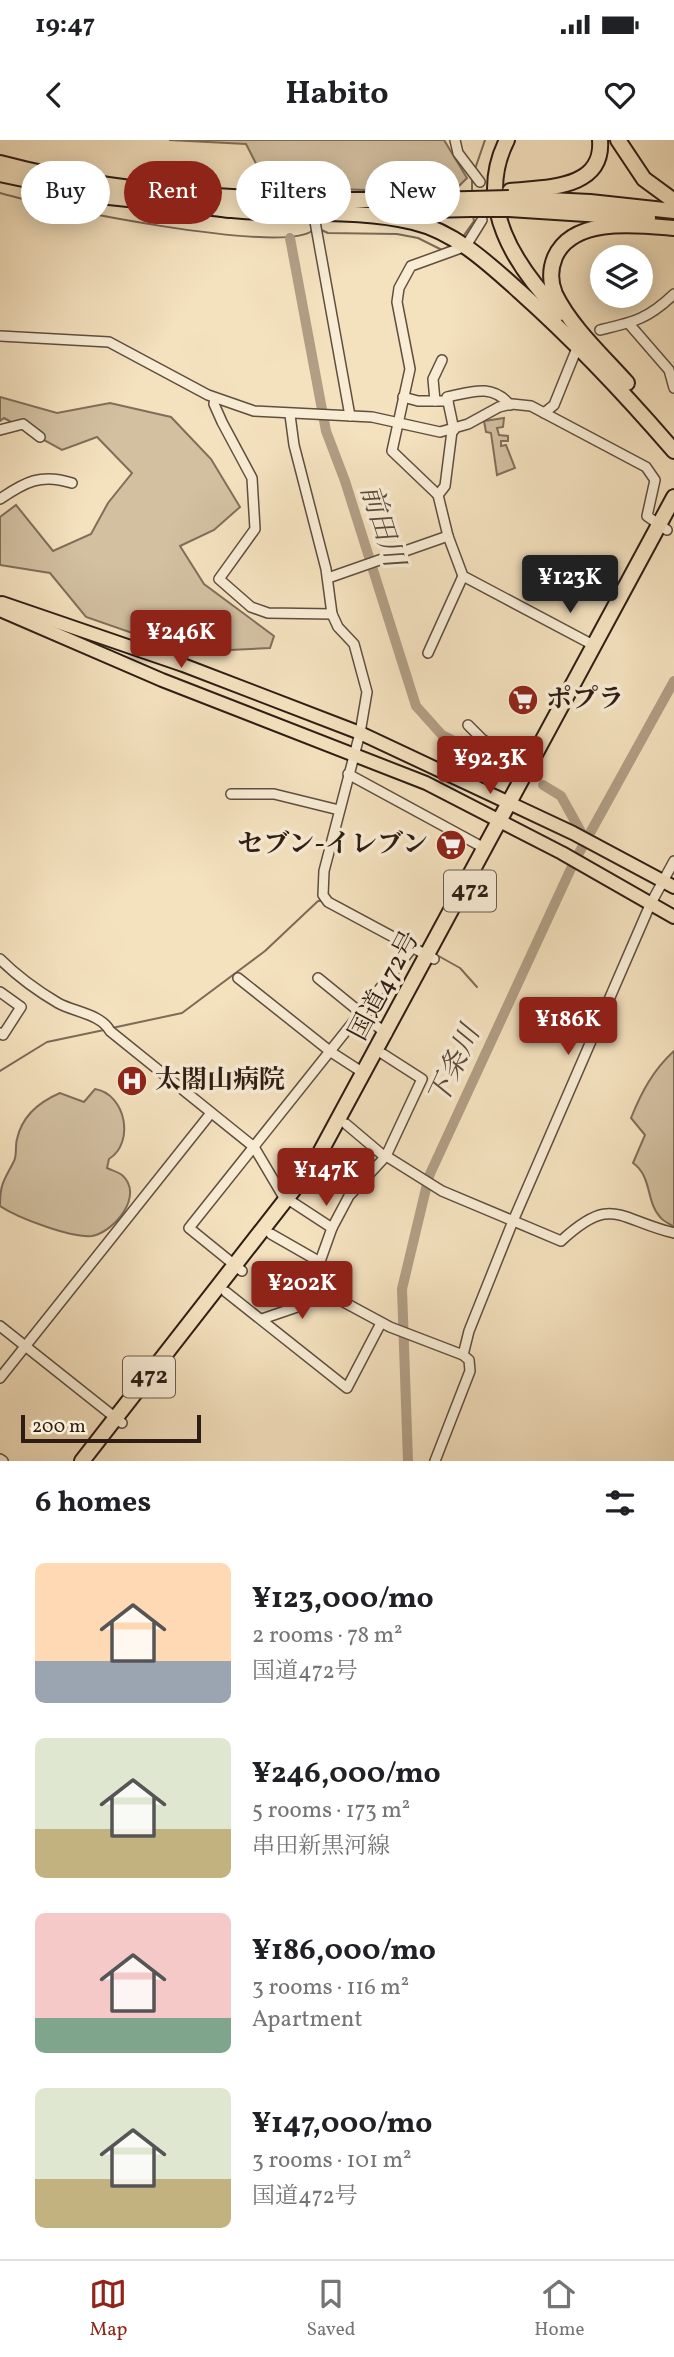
<!DOCTYPE html>
<html lang="en">
<head>
<meta charset="utf-8">
<style>
	:root { --surface:#fff; --page:#f2f2f2; --text:#202124; --muted:#757577; --line:#e0e0e0; --accent:#8f2418 }
	body { margin:0; font-family:Vollkorn,"Noto Serif JP",serif; background:var(--page); color:var(--text); height:100vh; display:flex; flex-direction:column; font-size:26px; white-space:nowrap }
	* { box-sizing:border-box; margin:0 }
	p { font-size:23px; color:var(--muted) }
	.icon { flex:none; width:38px; height:38px; fill:none; stroke:currentColor; stroke-width:2; stroke-linecap:round; stroke-linejoin:round }
	.map { position:relative; height:1321px; overflow:hidden }
	.drawer { display:flex; flex-direction:column; background:var(--surface); flex:1 }
	.drawer>* { flex:none }
	.hud { position:absolute; left:21px; top:21px; width:634px; height:63px; display:flex; gap:14px }
	.buttons { position:absolute; left:590px; top:105px; display:grid; gap:14px }
	.buttons a { display:grid; place-items:center; width:63px; height:63px; border-radius:50%; background:var(--surface); box-shadow:0 4px 18px #0003; font-size:35px }
	.scale { position:absolute; left:21px; bottom:18px; width:180px; box-sizing:border-box; padding-left:7px; border:4px solid #2e1d15; border-top:0; font-size:19px; line-height:24px; white-space:nowrap; color:#2e1d15; -webkit-text-stroke:5px #f8ecd5; paint-order:stroke }
	.price { position:absolute; translate:-50% -60px; padding:0 16px; border-radius:7px; background:var(--accent); color:#fff; font-size:23px; line-height:46px; filter:drop-shadow(0 2px 4px #0008) }
	.price::after { content:''; position:absolute; left:50%; top:42px; width:21px; height:16px; margin-left:-10px; background:inherit; clip-path:polygon(0 0,100% 0,50% 100%) }
	.price.on { background:#222; color:#fff }
	ul { padding:0; list-style:none }
	li { display:flex; align-items:center; gap:21px; height:175px; padding:0 35px }
	li span { display:grid; place-items:center; flex:none; width:196px; height:140px; border-radius:10px; color:#555 }
	li>.icon { margin-inline-start:auto }
	span .icon { width:84px; height:84px; fill:#fffc; stroke-width:1 }
	li b { font-size:30px }
	h2 { display:flex; justify-content:space-between; align-items:center; height:84px; padding:0 35px; font-size:30px }
	.pill { padding:0 24px; border-radius:32px; background:var(--surface); box-shadow:0 4px 18px #0003; font-size:24px; line-height:63px }
	.pill.on { background:var(--accent); color:#fff }
	.status { display:flex; justify-content:space-between; align-items:center; height:49px; padding:0 35px; background:var(--surface); direction:ltr }
	.status svg { height:19px; fill:currentColor }
	header { display:flex; justify-content:space-between; align-items:center; height:91px; padding:0 35px; background:var(--surface); font-size:32px; font-weight:700 }
	.dock { display:flex; justify-content:space-around; align-items:center; height:98px; border-top:2px solid var(--line); background:var(--surface); font-size:19px; color:var(--muted) }
	.dock a { display:grid; justify-items:center; gap:4px }
	.dock .on { color:var(--accent) }
	.map>svg:first-child { display:block }
</style>
</head>
<body>
<div class="status"><b>19:47</b><svg viewBox="0 0 49 12"><path d="M0 12V9h3v3zM5 12V6h3v6zM10 12V3h3v9zM15 12V0h3v12zM26 1h20v11H26zM47 4h2v5h-2z"/></svg></div>
<header><svg class="icon" aria-label="back" viewBox="0 0 24 24"><path d="M15 5l-7 7 7 7"/></svg>Habito<svg class="icon" aria-label="heart" viewBox="0 0 24 24"><path d="M12 20l-8-8c-3-5 5-10 8-4 3-6 11-1 8 4z"/></svg></header>
<div class="map">
<svg width="674" height="1321" viewBox="0 0 674 1321">
	<rect width="100%" height="100%" fill="#f4e1be"/>
	<filter id="stains"><feTurbulence type="fractalNoise" baseFrequency=".00286" numOctaves="4"/><feColorMatrix values="0 0 0 0 .2 0 0 0 0 .09 0 0 0 0 .02 0 0 0 .5 -.17"/></filter>
	<radialGradient id="worn" r=".72"><stop offset=".6" stop-color="#630" stop-opacity="0"/><stop offset="1" stop-color="#630" stop-opacity=".3"/></radialGradient>
	<g fill="#d2c0a1" stroke="#806e5b" stroke-width="2">
		<path d="M169,0H444L467,38L457,48L367,50L268,47L246,4Z"/>
		<path d="M0,257L57,273L110,263L171,277L211,319L240,367L214,390L180,406L204,444L274,496L270,508L187,512L86,477L50,433L0,425V377L16,365L53,411L91,394L108,363L132,333L97,297L62,310L4,278L0,281Z"/>
		<path d="M504,278L503,287L497,288L499,295L508,296V301H501V306L506,305L515,328L497,335L491,293L486,292L484,281Z"/>
		<path d="M674,911V1087C670,1084 663,1081 660,1077C646,1062 652,1036 633,1023L645,995L631,978C641,953 653,930 674,911Z"/>
		<path d="M95,949C126,954 135,1003 109,1019L107,1028C111,1030 118,1032 122,1035C145,1055 114,1092 92,1096C71,1098 18,1078 0,1066C0,1043 4,1041 14,1021C17,1016 15,1006 17,999C22,976 39,962 60,953L84,962Z"/>
	</g>
	<g fill="none" stroke-linecap="round" stroke-linejoin="round">
		<g stroke="#7d6a58" stroke-width="2">
			<path d="M475,29L485,0"/>
			<path d="M0,53C46,67 278,114 312,91"/>
			<path d="M472,53V37"/>
			<path d="M319,89L328,93L397,94L418,98L442,110L452,105"/>
			<path d="M462,98L474,81L473,76"/>
			<path d="M336,761L424,808"/>
			<path d="M435,814L460,828L477,847"/>
			<path d="M112,888L182,873L265,811L318,761H324"/>
			<path d="M0,931L47,902L104,890"/>
		</g>
		<g stroke="#b19e85" stroke-width="10">
			<path d="M290,98L326,291L345,341L416,566L442,595L515,632"/>
			<path d="M543,645L561,656L586,701"/>
			<path d="M408,1321L402,1149L429,1036L574,722L674,541"/>
		</g>
		<path stroke="#ccba9c" stroke-width="9" stroke-dasharray="9 4.5" stroke-linecap="butt" d="M306,34L312,64"/>
		<g stroke="#604e3f" stroke-width="12">
			<g id="minor">
				<path d="M455,0L458,13L480,42"/>
				<path d="M314,76L350,276"/>
				<path d="M469,101L482,80"/>
				<path d="M630,185L669,230L674,248"/>
				<path d="M600,190C634,182 648,179 674,154"/>
				<path d="M0,196L109,202L208,255L254,271L372,277L440,292L468,284L499,267L512,264L531,266L646,327L655,340L647,376L667,390"/>
				<path d="M403,257L418,261H448"/>
				<path d="M215,259L214,264L222,282L252,338L255,389L219,439L251,467L268,473L332,474"/>
				<path d="M435,261L433,239L442,220"/>
				<path d="M544,273L554,265L575,213"/>
				<path d="M290,275L294,305L326,429L332,474L338,487L354,504L367,552L360,593L324,731L323,755L328,762L434,819"/>
				<path d="M0,290L23,284L40,297"/>
				<path d="M454,290L447,257C471,252 492,243 510,265"/>
				<path d="M452,291L445,346L438,355L448,396L463,436L595,506"/>
				<path d="M438,355L392,311L410,229L397,162L399,148L411,126L458,109"/>
				<path d="M0,359C25,342 41,333 72,343"/>
				<path d="M328,438L448,396"/>
				<path d="M428,513L463,436"/>
				<path d="M468,585L482,599L528,630"/>
				<path d="M348,634L486,709"/>
				<path d="M231,654H274L339,670"/>
				<path d="M0,819C18,837 36,850 58,863C74,872 101,874 110,891L254,1007L283,1056L332,1088"/>
				<path d="M238,838L331,912L365,934"/>
				<path d="M318,838L361,873"/>
				<path d="M0,852L21,867L3,895L0,893"/>
				<path d="M361,874L387,894"/>
				<path d="M346,984L385,1017"/>
				<path d="M386,1016L442,1051L561,1101C612,1054 617,1079 674,1093"/>
				<path d="M271,1094L320,1122"/>
				<path d="M242,1131L189,1088L413,807"/>
				<path d="M314,1146L390,1187L463,1215L469,1220L470,1231L435,1321"/>
				<path d="M226,1152L347,1248L381,1183"/>
				<path d="M262,1179L300,1166L307,1158L332,1088L349,1056L386,1016L422,939L383,914"/>
				<path d="M0,1186L122,1283"/>
				<path d="M463,1215L469,1191L513,1081L650,765L674,721"/>
				<path d="M0,1238L211,973"/>
				<path d="M0,1319L3,1321"/>
			</g>
		</g>
		<g stroke="#2e1d15" stroke-width="16">
			<g id="major">
				<path d="M2,463L183,525L360,593L573,693L674,747"/>
				<path d="M0,470L162,540L426,643L562,713L674,777"/>
			</g>
		</g>
		<g stroke="#2e1d15" stroke-width="18">
			<g id="highway">
				<path d="M507,0C474,65 515,126 560,173"/>
				<path d="M618,0L644,39L674,61"/>
				<path d="M0,23C155,64 311,61 470,59"/>
				<path d="M0,34L109,57L232,70"/>
				<path d="M510,51C545,47 604,50 600,0"/>
				<path d="M509,58L590,62L674,71"/>
				<path d="M222,69C285,77 352,67 413,82C455,92 488,123 519,151C575,201 625,254 674,311"/>
				<path d="M509,69L648,78"/>
				<path d="M385,71L471,69"/>
				<path d="M627,243C603,216 571,187 555,154C550,142 550,129 555,117C573,76 639,85 674,88"/>
				<path d="M82,1321L315,1022L674,357"/>
			</g>
		</g>
		<use href="#minor" stroke="#f8ecd5" stroke-width="9"/>
		<use href="#major" stroke="#f4e1be" stroke-width="12"/>
		<use href="#highway" stroke="#f4e1be" stroke-width="14"/>
		<g stroke="#2e1d15" stroke-width="18" stroke-linecap="butt">
			<g id="highway-bridge">
				<path d="M470,59L509,58"/>
				<path d="M471,69H509"/>
			</g>
		</g>
		<use href="#highway-bridge" stroke="#f4e1be" stroke-width="14"/>
	</g>
	<defs>
		<g id="supermarket-disc" transform="scale(1.575)"><circle r="9.5" fill="#8f2418" stroke="#f8ecd5"/><path d="M-6-5.5h2.5l.6 2H6L4.5 2H-2.5L-4.4-4H-6ZM-1.5 3.2a1.3 1.3 0 1 0 .1 0ZM3 3.2a1.3 1.3 0 1 0 .1 0Z" fill="#fff"/></g>
		<g id="hospital-disc" transform="scale(1.575)"><circle r="9.5" fill="#8f2418" stroke="#f8ecd5"/><path d="M-5-5h3v3.5h4V-5h3V5h-3V1.5h-4V5h-3Z" fill="#fff"/></g>
	</defs>
	<g fill-rule="evenodd">
		<use href="#supermarket-disc" x="523" y="560"/>
		<use href="#supermarket-disc" x="451" y="705"/>
		<use href="#hospital-disc" x="132" y="941"/>
	</g>
	<g text-anchor="middle" dominant-baseline="central" stroke-width="7" stroke-linejoin="round" paint-order="stroke">
		<g fill="#f8ecd5" stroke="#6b5b4f" stroke-width="2">
			<rect x="444" y="730.5" width="52" height="41" rx="5"/>
			<rect x="123" y="1216.5" width="52" height="41" rx="5"/>
		</g>
		<g font-size="24" font-weight="bold" fill="#2e1d15">
			<text x="470" y="751">472</text>
			<text x="149" y="1237">472</text>
		</g>
		<g font-size="26" font-weight="bold" fill="#2e1d15" stroke="#f8ecd5" text-anchor="start">
			<text x="546" y="560">ポプラ</text>
			<text x="428" y="705" text-anchor="end">セブン-イレブン</text>
			<text x="155" y="941">太閤山病院</text>
		</g>
		<g font-size="26" fill="#2e1d15" stroke="#f8ecd5">
			<text transform="translate(385 846) rotate(-62)">国道472号</text>
		</g>
		<g font-size="28" font-style="italic" fill="#5c4a3c" stroke="#f8ecd5">
			<text transform="translate(381 386) rotate(72)">前田川</text>
			<text transform="translate(455 926) rotate(-65)">下条川</text>
		</g>
	</g>
	<rect width="100%" height="100%" filter="url(#stains)"/>
	<rect width="100%" height="100%" fill="url(#worn)"/>
</svg>
<div class="buttons">
<a><svg class="icon" aria-label="layers" viewBox="0 0 24 24"><path d="M12 4l9 5-9 5-9-5zM3 14l9 5 9-5"/></svg></a>
</div>
<div class="scale">200 m</div>
<b class="price on" style="left:570px;top:475px">¥123K</b>
<b class="price" style="left:181px;top:530px">¥246K</b>
<b class="price" style="left:490px;top:656px">¥92.3K</b>
<b class="price" style="left:568px;top:917px">¥186K</b>
<b class="price" style="left:326px;top:1068px">¥147K</b>
<b class="price" style="left:302px;top:1181px">¥202K</b>
<div class="hud">
<a class="pill">Buy</a>
<a class="pill on">Rent</a>
<a class="pill">Filters</a>
<a class="pill">New</a>
</div>
</div>
<section class="drawer">
<h2>6 homes<svg class="icon" aria-label="filters" viewBox="0 0 24 24"><path d="M4 7h16M4 17h16"/><circle cx="9" cy="7" r="2"/><circle cx="15" cy="17" r="2"/></svg></h2>
<ul>
<li><span style="background:linear-gradient(#ffd9b3 70%,#9aa5b1 0)"><svg class="icon" aria-label="home" viewBox="0 0 24 24"><path d="M3 11l9-7 9 7M6 9v11h12V9"/></svg></span><div><b>¥123,000/mo</b><p>2 rooms · 78 m²</p><p>国道472号</p></div></li>
<li><span style="background:linear-gradient(#dfe7d0 65%,#c2b280 0)"><svg class="icon" aria-label="home" viewBox="0 0 24 24"><path d="M3 11l9-7 9 7M6 9v11h12V9"/></svg></span><div><b>¥246,000/mo</b><p>5 rooms · 173 m²</p><p>串田新黒河線</p></div></li>
<li><span style="background:linear-gradient(#f6c9c9 75%,#7fa58c 0)"><svg class="icon" aria-label="home" viewBox="0 0 24 24"><path d="M3 11l9-7 9 7M6 9v11h12V9"/></svg></span><div><b>¥186,000/mo</b><p>3 rooms · 116 m²</p><p>Apartment</p></div></li>
<li><span style="background:linear-gradient(#dfe7d0 65%,#c2b280 0)"><svg class="icon" aria-label="home" viewBox="0 0 24 24"><path d="M3 11l9-7 9 7M6 9v11h12V9"/></svg></span><div><b>¥147,000/mo</b><p>3 rooms · 101 m²</p><p>国道472号</p></div></li>
</ul>
</section>
<nav class="dock">
<a class="on"><svg class="icon" aria-label="map" viewBox="0 0 24 24"><path d="M3 6l6-2 6 2 6-2v14l-6 2-6-2-6 2zM9 4v14M15 6v14"/></svg>Map</a>
<a><svg class="icon" aria-label="saved" viewBox="0 0 24 24"><path d="M7 4h10v16l-5-4-5 4z"/></svg>Saved</a>
<a><svg class="icon" aria-label="home" viewBox="0 0 24 24"><path d="M3 11l9-7 9 7M6 9v11h12V9"/></svg>Home</a>
</nav>
</body>
</html>
